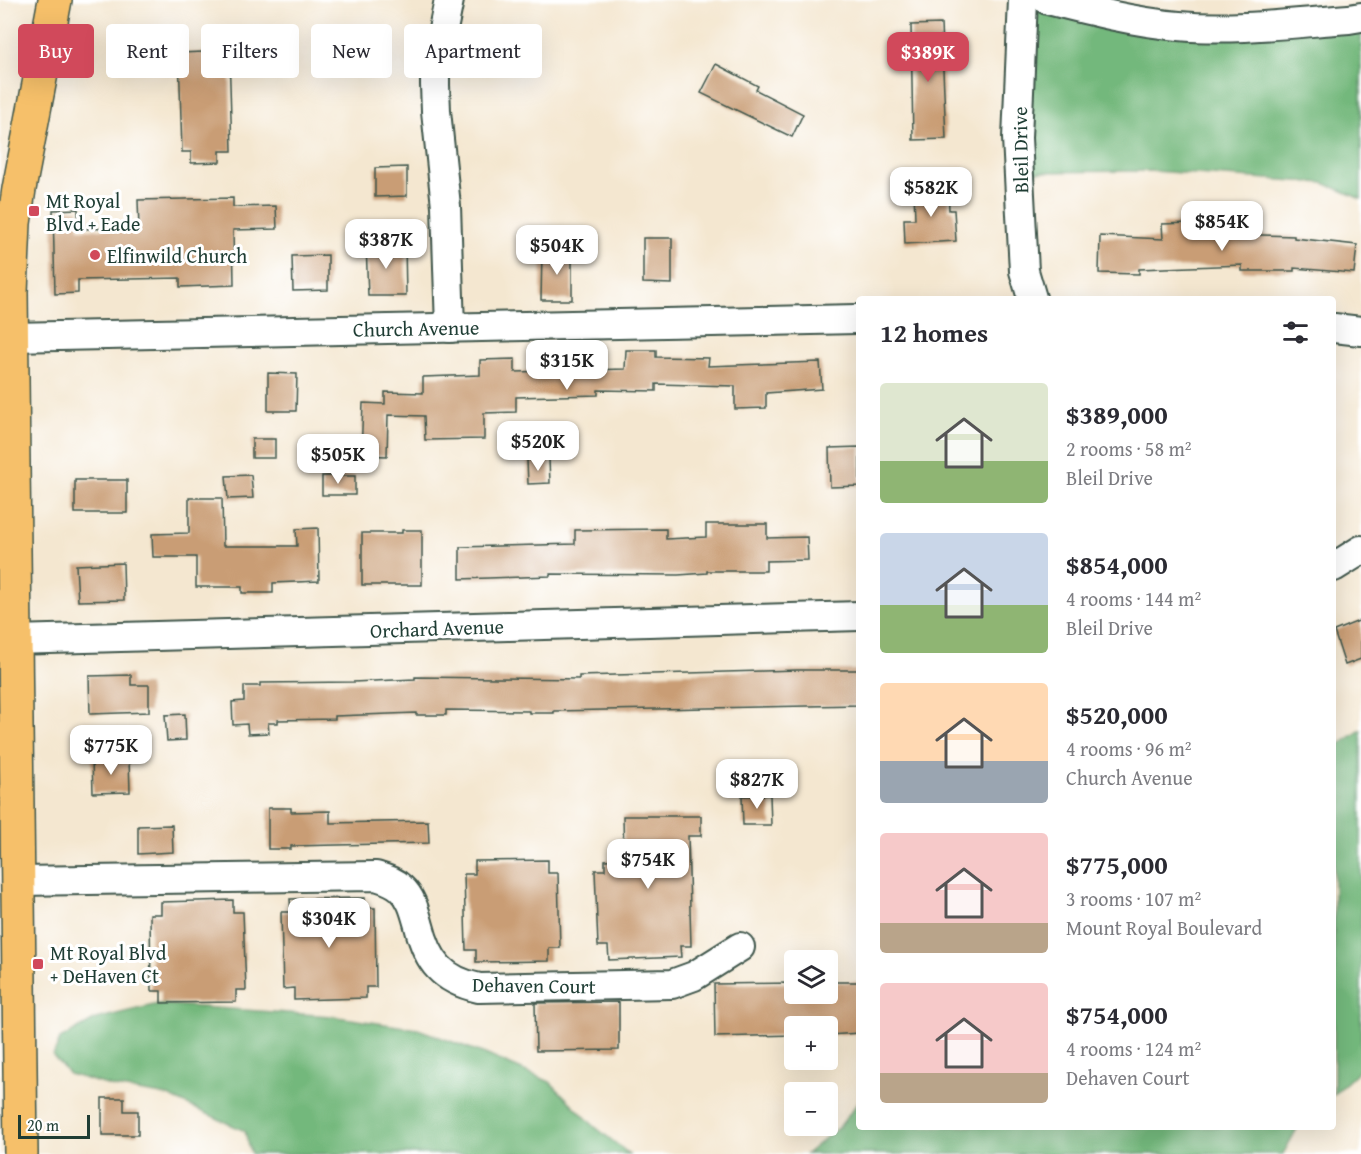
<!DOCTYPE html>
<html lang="en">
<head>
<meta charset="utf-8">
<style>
	:root { --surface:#fff; --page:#f7f7f7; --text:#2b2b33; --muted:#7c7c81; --accent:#d1495b }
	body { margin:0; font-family:"Gentium Book Plus",serif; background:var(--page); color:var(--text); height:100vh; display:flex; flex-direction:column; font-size:22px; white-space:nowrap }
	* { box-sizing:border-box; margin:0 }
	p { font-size:20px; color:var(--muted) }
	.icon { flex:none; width:33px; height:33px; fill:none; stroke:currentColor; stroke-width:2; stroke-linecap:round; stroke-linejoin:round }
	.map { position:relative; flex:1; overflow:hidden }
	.side { position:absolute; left:856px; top:296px; width:480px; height:834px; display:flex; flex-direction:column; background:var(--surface); border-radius:6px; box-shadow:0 6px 24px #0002 }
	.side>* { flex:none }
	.top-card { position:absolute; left:18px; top:24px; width:570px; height:54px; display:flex; gap:12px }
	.tools { position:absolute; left:784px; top:950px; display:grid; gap:12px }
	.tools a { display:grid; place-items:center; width:54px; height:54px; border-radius:6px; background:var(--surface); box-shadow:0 6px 24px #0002; font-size:30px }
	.scale { position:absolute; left:18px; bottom:15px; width:72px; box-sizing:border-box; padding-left:6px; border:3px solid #1f3d34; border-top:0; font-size:16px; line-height:21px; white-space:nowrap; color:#1f3d34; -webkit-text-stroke:4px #fff; paint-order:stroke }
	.price { position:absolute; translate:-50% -51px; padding:0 14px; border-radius:12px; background:#fff; color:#222; font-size:20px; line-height:39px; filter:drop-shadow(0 2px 3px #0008) }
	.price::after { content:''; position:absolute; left:50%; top:36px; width:18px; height:14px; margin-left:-9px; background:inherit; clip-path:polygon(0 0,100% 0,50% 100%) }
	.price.on { background:var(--accent); color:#fff }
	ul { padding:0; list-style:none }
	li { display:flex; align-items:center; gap:18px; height:150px; padding:0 24px }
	li span { display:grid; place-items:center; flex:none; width:168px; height:120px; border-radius:6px; color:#555 }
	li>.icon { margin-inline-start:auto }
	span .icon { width:72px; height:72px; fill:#fffc; stroke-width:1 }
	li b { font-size:26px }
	h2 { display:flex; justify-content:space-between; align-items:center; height:72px; padding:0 24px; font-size:26px }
	.tag { padding:0 21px; border-radius:6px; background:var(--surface); box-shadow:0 6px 24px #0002; font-size:21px; line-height:54px }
	.tag.on { background:var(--accent); color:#fff }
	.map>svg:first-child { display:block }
</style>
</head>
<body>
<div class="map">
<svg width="1361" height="1154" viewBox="0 0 1361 1154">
	<rect width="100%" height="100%" fill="#fff"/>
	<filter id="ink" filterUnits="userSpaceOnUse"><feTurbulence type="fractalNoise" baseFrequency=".0167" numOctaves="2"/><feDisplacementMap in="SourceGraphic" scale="12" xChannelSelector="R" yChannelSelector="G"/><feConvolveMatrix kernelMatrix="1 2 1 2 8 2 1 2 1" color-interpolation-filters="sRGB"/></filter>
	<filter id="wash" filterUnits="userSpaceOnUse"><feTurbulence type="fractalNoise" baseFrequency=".008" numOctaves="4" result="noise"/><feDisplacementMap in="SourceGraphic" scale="24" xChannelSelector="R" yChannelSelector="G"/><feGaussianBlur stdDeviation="1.35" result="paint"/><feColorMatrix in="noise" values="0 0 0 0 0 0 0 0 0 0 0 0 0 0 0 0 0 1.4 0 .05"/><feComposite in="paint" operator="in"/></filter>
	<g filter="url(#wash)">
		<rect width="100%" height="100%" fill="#f4e7d0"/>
		<g fill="#73b87b" stroke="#497a58" stroke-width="1.5">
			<path d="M1023,0L1124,20L1361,17V199L1324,183L1153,171L1019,172Z"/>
			<path d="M1361,730V1069L1334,1094V748Z"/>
			<path d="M158,1004L331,1016L418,1029L485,1054L550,1082L594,1126L629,1154H251L245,1131L168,1096L114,1087L69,1074L53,1056L60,1039L96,1019Z"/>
			<path d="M859,1101L860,1126L1298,1127L1283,1154H806L840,1126Z"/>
		</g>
		<g id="blocks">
			<g fill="#c99d74">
				<path d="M941,24L946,139L913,140L911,25Z"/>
				<path d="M229,51L232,151H220V162L191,163V152H182L179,53Z"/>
				<path d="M716,64L758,86L756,90L803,114L792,137L701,93Z"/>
				<path d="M407,167V196L375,197V168Z"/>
				<path d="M948,188L949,210H954L956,241L905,244L904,219H915L914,189Z"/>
				<path d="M233,198V207L276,206L277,229L233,230L234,285L180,287V278L78,280V293L55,294L53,210L78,209L79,229L139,228L138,200Z"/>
				<path d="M1191,223V233L1294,236V238L1357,245L1354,273L1294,268V271H1242V265L1139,269V274L1099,273L1100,236L1163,239L1162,224Z"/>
				<path d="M643,238H672V284L643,283Z"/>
				<path d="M405,243L406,296H368L366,244Z"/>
				<path d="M542,251H572V300H541Z"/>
				<path d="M328,255V290L293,291L292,256Z"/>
				<path d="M626,350H656V357L709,358L708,366L820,362L822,389L766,393V408L735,409V386L656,384V391L598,390V395L516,397V412L484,413V439L425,440L424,416L388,415L387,456L361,455L363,403L385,404V392L423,393V377L480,375V360L515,359V372L625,369Z"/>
				<path d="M268,373L297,374L296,411H268Z"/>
				<rect x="252" y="439" width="23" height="19"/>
				<path d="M860,447V486L830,487L829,448Z"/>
				<path d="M549,459L550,483L528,484L527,460Z"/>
				<path d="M251,475L253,498L228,499L226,476Z"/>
				<rect x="322" y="476" width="33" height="19"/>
				<rect x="75" y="480" width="52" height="33"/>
				<path d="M189,498H222L223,546H297L296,529L318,528L319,581L273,583V593H242V587H196V557H153L152,534L189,533Z"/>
				<path d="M706,524H767V538L807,537L808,560L766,561V571H707V573L678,575L550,574V576L460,579V547L575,544V530L666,529V539L706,537Z"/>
				<path d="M402,530H422V585H362V533H402Z"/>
				<path d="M123,563L124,600L78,601L76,565Z"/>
				<path d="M1361,620V659L1345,665L1334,631Z"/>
				<path d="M797,670H860V705L554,711V713H529V711L446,710V715H416V713L335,716V719L278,720V723H268L269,733L248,734L247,724L233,725L232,702L244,701V686H260V683L353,682L415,679V677L579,679V676Z"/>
				<path d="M131,675V685H149V712L90,714L89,676Z"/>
				<path d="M185,714L186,740L167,741L165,715Z"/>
				<path d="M129,758L130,792L93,793L92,759Z"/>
				<path d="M770,795L771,825H743L742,796Z"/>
				<path d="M268,808H291V812L330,811V823L428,821L429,843L291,846V849H268Z"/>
				<path d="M623,816H701V836H688L691,946H680L681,957L609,960L608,946H598L595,870H605V860L624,859Z"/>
				<path d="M172,825L173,852L138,854V826Z"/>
				<path d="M548,860V873H558L560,948H549V961L476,962V950H466L464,874H475V861Z"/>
				<path d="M365,898V908H375L376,987H366V998L294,1000V988L283,989L281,912H291L290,899Z"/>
				<path d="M233,900V912H243L246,990H236V1002L161,1003V991H151L150,914H161V902Z"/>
				<path d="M828,982H860V1033L828,1035V1026H795V1035L715,1037L714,984L795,983V993H828Z"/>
				<path d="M619,1002V1050L536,1051L535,1003Z"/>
				<path d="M102,1098H124V1111H138V1135H102Z"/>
			</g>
		</g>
	</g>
	<g filter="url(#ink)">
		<use href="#blocks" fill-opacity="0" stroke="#3f564b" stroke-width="1.5"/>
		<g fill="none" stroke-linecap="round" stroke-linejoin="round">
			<g stroke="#3f564b" stroke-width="32">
				<g id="minor">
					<path d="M449,0L435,69V85L436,111L446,206L450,328"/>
					<path d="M1023,0L1017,138L1024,271L1032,298"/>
					<path d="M1048,0C1091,11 1134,22 1179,26C1235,31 1293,23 1349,19L1361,17"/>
					<path d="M1334,328L1361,331"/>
					<path d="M11,337L857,319"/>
					<path d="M1334,567L1361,550"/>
					<path d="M14,640L860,616"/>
					<path d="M18,881L376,876C385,879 394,881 401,888C412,898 415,912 419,926C428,962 442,980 479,988L672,984L694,976L740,947"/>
				</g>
			</g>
			<g stroke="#3f564b" stroke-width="36">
				<path id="major" d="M21,1154L11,292L14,223L19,189L55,0"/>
			</g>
			<use href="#minor" stroke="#fff" stroke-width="28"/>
			<use href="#major" stroke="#f6c06b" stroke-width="33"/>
		</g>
	</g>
	<g fill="#d1495b" stroke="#fff" stroke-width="2">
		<rect x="28" y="205" width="12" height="12" rx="3"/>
		<circle cx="95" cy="255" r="6"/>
		<rect x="32" y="958" width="12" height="12" rx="3"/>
	</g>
	<g text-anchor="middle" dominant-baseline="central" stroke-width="6" stroke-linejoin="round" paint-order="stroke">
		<g font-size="20" fill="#1f3d34" stroke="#fff">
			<text transform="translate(1020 150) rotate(-91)">Bleil Drive</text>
			<text transform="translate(416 328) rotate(-1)">Church Avenue</text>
			<text transform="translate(437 628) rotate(-2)">Orchard Avenue</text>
			<text transform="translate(534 985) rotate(1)">Dehaven Court</text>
		</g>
		<g font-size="20" fill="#1f3d34" stroke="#fff" text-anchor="start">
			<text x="46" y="200">Mt Royal<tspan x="46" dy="23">Blvd + Eade</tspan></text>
			<text x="107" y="255">Elfinwild Church</text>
			<text x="50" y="952">Mt Royal Blvd<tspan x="50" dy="23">+ DeHaven Ct</tspan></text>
		</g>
	</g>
</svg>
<div class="tools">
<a><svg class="icon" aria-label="layers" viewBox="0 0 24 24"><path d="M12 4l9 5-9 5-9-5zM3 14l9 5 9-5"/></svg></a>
<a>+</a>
<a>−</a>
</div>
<div class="scale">20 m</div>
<b class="price on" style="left:928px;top:83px">$389K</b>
<b class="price" style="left:931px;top:218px">$582K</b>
<b class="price" style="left:1222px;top:252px">$854K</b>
<b class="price" style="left:386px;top:270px">$387K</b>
<b class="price" style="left:557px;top:276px">$504K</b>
<b class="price" style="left:567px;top:391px">$315K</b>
<b class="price" style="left:538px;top:472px">$520K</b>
<b class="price" style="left:338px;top:485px">$505K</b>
<b class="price" style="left:111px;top:776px">$775K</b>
<b class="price" style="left:757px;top:810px">$827K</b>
<b class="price" style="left:648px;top:890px">$754K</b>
<b class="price" style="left:329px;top:949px">$304K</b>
<div class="top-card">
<a class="tag on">Buy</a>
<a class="tag">Rent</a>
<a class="tag">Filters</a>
<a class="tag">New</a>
<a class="tag">Apartment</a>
</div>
<section class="side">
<h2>12 homes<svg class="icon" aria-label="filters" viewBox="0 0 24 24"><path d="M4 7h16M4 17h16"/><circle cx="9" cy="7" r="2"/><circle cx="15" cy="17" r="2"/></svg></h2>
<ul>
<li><span style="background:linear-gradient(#dfe7d0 65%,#8fb573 0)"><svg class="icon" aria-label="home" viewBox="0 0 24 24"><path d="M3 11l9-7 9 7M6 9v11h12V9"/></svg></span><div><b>$389,000</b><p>2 rooms · 58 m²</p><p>Bleil Drive</p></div></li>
<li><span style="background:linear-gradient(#c9d6e8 60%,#8fb573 0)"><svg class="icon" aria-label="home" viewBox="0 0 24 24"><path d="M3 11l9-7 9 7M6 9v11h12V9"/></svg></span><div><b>$854,000</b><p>4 rooms · 144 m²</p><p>Bleil Drive</p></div></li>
<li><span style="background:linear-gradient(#ffd9b3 65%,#9aa5b1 0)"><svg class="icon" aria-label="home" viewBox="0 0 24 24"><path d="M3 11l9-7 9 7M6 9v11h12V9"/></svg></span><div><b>$520,000</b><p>4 rooms · 96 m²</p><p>Church Avenue</p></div></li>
<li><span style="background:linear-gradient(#f6c9c9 75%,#b9a48a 0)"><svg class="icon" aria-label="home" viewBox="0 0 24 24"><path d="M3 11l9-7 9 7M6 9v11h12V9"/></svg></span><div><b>$775,000</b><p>3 rooms · 107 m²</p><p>Mount Royal Boulevard</p></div></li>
<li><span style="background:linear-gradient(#f6c9c9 75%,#b9a48a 0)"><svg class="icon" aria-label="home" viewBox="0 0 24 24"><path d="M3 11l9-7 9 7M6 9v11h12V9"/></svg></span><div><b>$754,000</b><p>4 rooms · 124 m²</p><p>Dehaven Court</p></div></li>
</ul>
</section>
</div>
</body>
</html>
